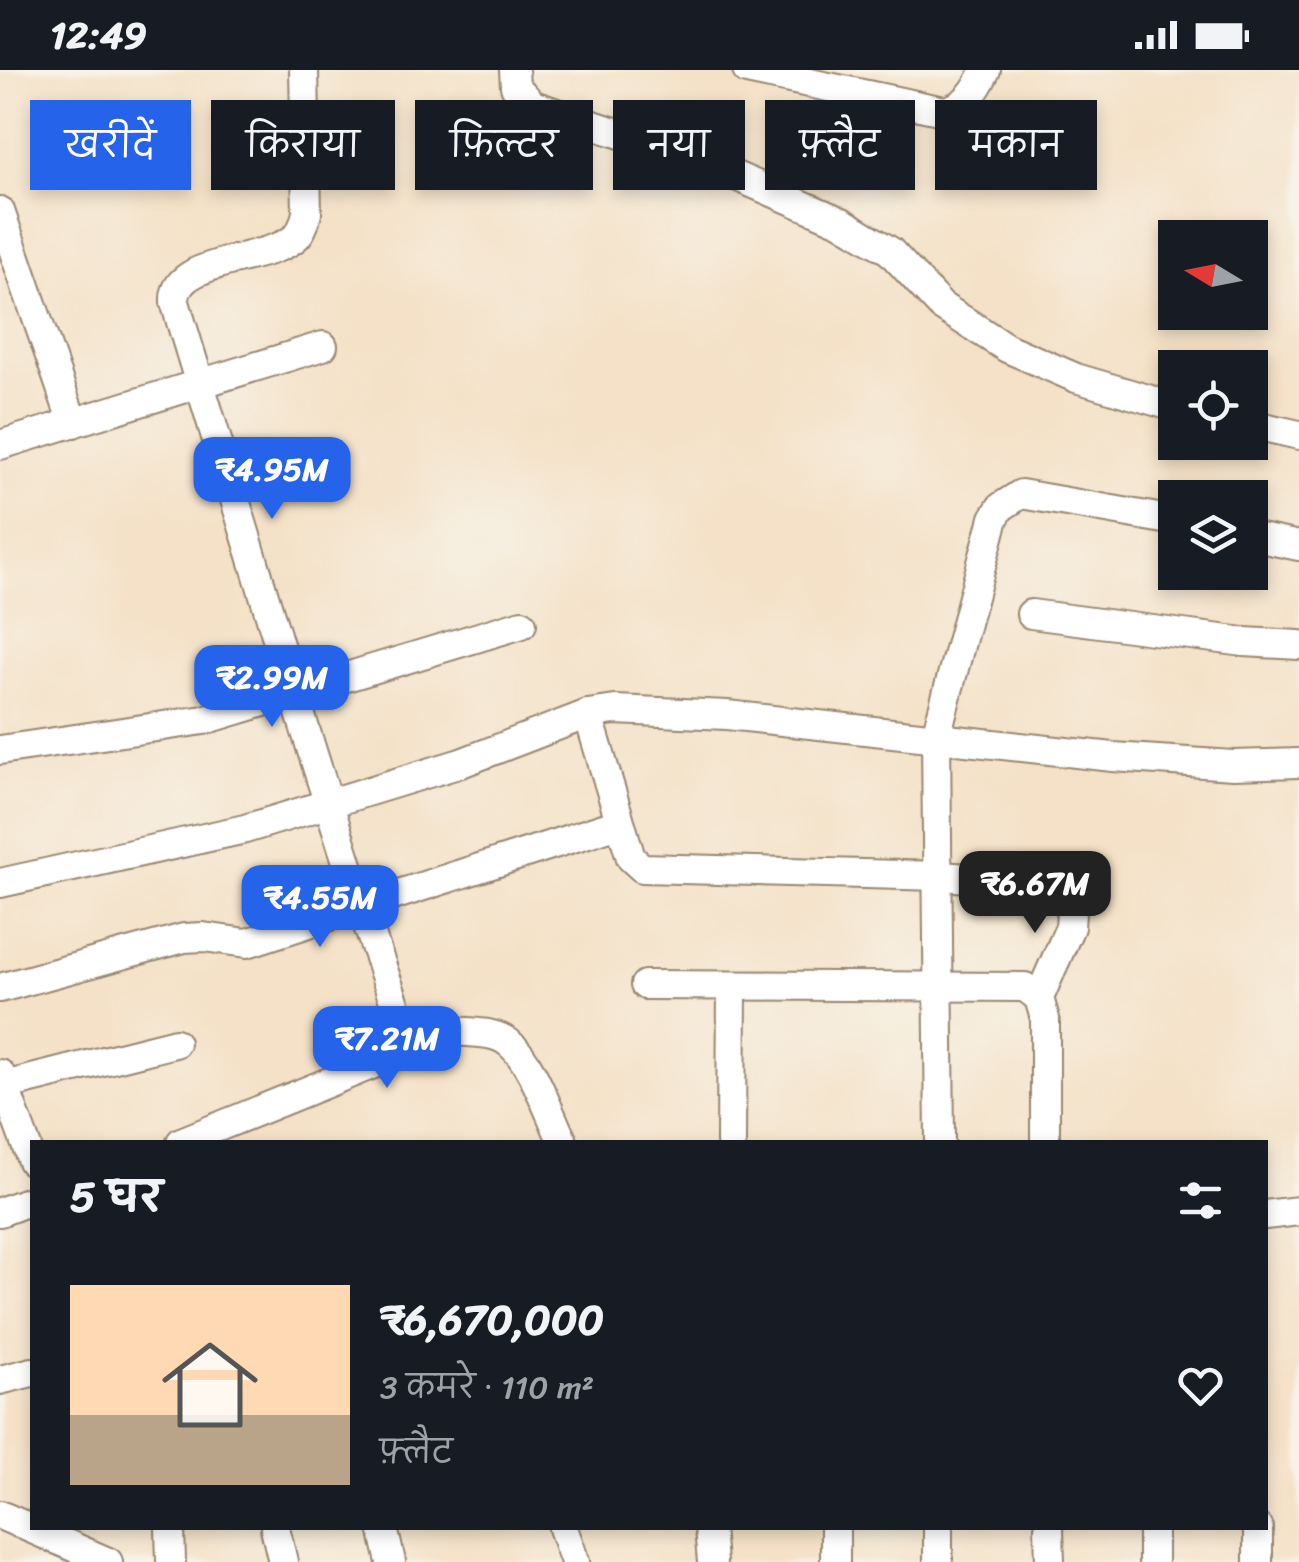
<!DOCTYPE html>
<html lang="hi">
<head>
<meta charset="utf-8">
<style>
	:root { --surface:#171b24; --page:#242831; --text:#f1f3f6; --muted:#9ea1a6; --accent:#2563eb }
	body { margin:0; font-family:Sriracha,"Playpen Sans Deva",sans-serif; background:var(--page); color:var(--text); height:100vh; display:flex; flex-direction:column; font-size:38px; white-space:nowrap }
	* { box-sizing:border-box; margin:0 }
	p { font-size:32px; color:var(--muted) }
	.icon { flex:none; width:55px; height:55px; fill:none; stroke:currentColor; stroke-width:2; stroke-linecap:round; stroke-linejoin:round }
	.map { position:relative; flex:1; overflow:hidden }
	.drawer { position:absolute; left:30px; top:1070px; width:1238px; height:390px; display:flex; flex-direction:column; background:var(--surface); border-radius:0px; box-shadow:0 5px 15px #0003 }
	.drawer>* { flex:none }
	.banner { position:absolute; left:30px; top:30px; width:1240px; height:90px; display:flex; gap:20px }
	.needle { width:65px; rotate:280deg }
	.fabs { position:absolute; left:1158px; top:150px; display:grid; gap:20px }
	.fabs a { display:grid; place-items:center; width:110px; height:110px; border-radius:0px; background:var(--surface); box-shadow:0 5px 15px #0003; font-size:50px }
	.price { position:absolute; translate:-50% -85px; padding:0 22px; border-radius:20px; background:var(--accent); color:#fff; font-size:32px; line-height:65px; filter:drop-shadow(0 2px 5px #0008) }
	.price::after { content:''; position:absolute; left:50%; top:60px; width:30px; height:22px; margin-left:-15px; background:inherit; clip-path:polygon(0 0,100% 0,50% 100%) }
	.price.selected { background:#222; color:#fff }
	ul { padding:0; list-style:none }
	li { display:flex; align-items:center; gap:30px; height:250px; padding:0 40px }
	li span { display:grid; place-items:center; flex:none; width:280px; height:200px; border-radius:0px; color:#555 }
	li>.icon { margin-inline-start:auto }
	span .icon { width:120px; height:120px; fill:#fffc; stroke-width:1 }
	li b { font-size:42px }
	h2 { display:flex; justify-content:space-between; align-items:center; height:120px; padding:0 40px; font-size:42px }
	.tag { padding:0 35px; border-radius:0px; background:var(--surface); box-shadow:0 5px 15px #0003; font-size:35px; line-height:90px }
	.tag.selected { background:var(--accent); color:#fff }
	.status { display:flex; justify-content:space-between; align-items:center; height:70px; padding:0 50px; background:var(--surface); direction:ltr }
	.status svg { height:28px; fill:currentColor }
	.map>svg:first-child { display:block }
</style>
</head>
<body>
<div class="status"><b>12:49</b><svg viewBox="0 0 49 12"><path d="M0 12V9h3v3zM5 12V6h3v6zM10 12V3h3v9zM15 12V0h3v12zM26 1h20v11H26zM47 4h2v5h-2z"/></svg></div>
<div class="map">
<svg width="1299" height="1492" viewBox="0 0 1299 1492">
	<rect width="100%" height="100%" fill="#f7f3e8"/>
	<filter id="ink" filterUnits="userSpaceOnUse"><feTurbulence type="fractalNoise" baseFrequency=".01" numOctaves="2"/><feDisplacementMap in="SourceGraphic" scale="20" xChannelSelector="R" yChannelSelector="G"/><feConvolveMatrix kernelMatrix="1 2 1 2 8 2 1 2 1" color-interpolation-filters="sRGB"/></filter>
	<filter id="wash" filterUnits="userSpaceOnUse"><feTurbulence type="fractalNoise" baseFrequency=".0048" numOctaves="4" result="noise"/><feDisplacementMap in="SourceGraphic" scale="40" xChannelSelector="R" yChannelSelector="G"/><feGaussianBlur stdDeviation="2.25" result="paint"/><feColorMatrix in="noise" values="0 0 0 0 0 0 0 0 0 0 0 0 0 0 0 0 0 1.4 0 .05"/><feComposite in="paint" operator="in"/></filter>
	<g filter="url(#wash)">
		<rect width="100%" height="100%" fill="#f4e1c7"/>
	</g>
	<g filter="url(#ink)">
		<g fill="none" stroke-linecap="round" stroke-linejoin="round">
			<g stroke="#988672" stroke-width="32">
				<g id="minor">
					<path d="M304,0L307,143C305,151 303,159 298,165C273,193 172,186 175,232L294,624L361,836L411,980"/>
					<path d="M514,0L515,16L533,35L696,89L842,152L890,181L941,236L1007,278L1076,308L1175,337"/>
					<path d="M747,0L944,41C966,37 977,19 986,0"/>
					<path d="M0,141L73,353"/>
					<path d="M1250,354L1299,365"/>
					<path d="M0,375L323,276"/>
					<path d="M1250,466L1299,476"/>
					<path d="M1031,544L1244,572L1299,575"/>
					<path d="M588,644L631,788L642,798L940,806L1073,815L1070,857L1039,928"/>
					<path d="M0,680L204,650L522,554"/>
					<path d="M0,813L245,759L461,693L588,644L615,640L727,645L1113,687L1233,695L1299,693"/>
					<path d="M645,915L1025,917L1039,928L1045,949V1072"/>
					<path d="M0,918L184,868L203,867L247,873L619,753"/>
					<path d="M0,1004L32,1091"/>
					<path d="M0,1017L175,973"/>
					<path d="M181,1072L455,961C472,963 495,961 509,973C532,991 550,1046 563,1072"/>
					<path d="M731,1072L732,916"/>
					<path d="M940,1072L936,666L994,448L1001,437L1021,424L1175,451"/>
					<path d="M0,1142L32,1130"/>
					<path d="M1265,1145L1299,1141"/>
					<path d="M0,1310L32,1302"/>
					<path d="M0,1445L108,1492"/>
					<path d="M170,1458L171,1492"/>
					<path d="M275,1458L283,1492"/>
					<path d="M383,1458L391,1492"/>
					<path d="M563,1458L575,1492"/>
					<path d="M709,1458L712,1492"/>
					<path d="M1049,1458L1050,1492"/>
					<path d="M1153,1458V1492"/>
					<path d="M1258,1458V1492"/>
					<path d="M835,1492V1458"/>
					<path d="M938,1492V1458"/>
				</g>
			</g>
			<use href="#minor" stroke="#fff" stroke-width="28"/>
		</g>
	</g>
</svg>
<div class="fabs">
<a><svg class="needle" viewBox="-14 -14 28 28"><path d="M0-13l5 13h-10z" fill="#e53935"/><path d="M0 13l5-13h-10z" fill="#9ea1a6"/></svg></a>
<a><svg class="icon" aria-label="locate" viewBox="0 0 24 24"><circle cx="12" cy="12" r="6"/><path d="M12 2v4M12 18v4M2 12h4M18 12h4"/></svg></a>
<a><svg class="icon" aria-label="layers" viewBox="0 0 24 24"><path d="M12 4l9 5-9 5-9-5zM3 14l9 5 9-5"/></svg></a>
</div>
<b class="price" style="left:272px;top:452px">₹4.95M</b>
<b class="price" style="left:272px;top:660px">₹2.99M</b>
<b class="price selected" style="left:1035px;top:866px">₹6.67M</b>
<b class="price" style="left:320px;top:880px">₹4.55M</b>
<b class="price" style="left:387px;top:1021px">₹7.21M</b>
<div class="banner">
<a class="tag selected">खरीदें</a>
<a class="tag">किराया</a>
<a class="tag">फ़िल्टर</a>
<a class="tag">नया</a>
<a class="tag">फ़्लैट</a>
<a class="tag">मकान</a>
</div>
<section class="drawer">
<h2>5 घर<svg class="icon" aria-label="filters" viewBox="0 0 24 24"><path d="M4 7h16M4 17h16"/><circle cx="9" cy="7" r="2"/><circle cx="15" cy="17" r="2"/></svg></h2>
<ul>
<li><span style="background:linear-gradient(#ffd9b3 65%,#b9a48a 0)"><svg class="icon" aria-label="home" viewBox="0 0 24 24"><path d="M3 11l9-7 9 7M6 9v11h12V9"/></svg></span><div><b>₹6,670,000</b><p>3 कमरे · 110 m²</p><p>फ़्लैट</p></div><svg class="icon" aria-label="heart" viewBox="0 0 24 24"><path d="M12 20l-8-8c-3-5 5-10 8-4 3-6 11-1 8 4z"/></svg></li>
</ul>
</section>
</div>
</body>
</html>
